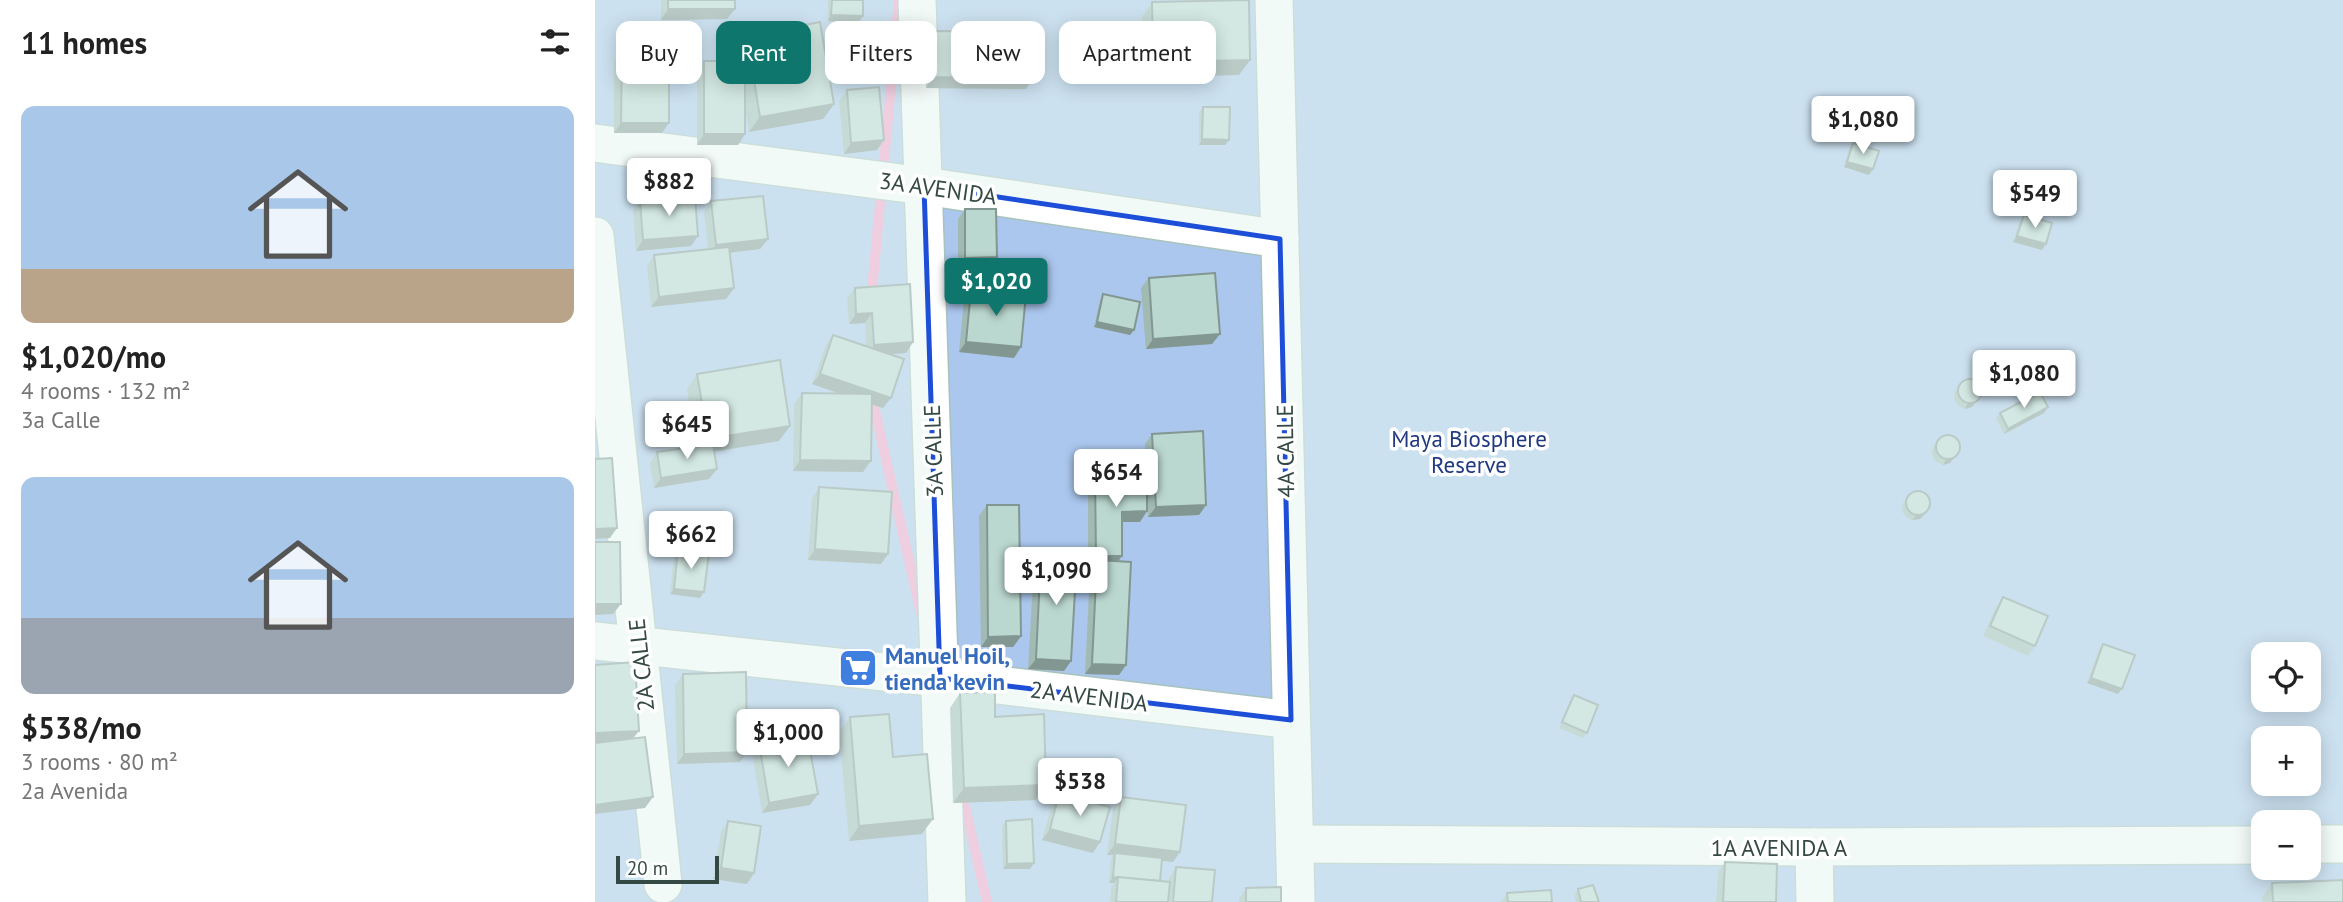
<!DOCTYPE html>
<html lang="en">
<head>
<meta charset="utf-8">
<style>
	:root { --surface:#fff; --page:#f2f2f2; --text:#222; --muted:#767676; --accent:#0f766e }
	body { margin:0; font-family:"PT Sans",sans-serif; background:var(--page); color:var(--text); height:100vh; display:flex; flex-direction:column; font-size:26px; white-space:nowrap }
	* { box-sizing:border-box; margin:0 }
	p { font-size:23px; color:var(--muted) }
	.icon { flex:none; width:38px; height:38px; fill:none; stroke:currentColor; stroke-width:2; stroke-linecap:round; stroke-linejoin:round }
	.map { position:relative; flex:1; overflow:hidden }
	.panel { display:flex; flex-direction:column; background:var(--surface); width:595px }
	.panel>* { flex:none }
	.guide { position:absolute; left:21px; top:21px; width:665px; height:63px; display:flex; gap:14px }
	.buttons { position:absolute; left:1656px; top:642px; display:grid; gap:14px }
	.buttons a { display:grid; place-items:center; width:70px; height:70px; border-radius:14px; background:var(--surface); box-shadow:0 4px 18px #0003; font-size:35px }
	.scale { position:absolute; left:21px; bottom:18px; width:103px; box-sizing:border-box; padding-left:7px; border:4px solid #354944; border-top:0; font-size:19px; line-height:24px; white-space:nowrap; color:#354944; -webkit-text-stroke:5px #fff; paint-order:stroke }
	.price { position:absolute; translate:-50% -60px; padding:0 16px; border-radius:7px; background:#fff; color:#222; font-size:23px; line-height:46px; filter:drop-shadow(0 2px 4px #0008) }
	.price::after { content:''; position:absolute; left:50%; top:42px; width:21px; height:16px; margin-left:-10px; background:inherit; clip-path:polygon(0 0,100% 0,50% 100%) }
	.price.selected { background:var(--accent); color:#fff }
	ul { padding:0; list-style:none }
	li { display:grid; align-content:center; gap:14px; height:371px; padding:0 21px }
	li span { display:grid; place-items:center; height:217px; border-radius:14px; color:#555 }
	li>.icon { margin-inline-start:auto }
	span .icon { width:126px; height:126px; fill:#fffc; stroke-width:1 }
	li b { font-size:30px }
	h2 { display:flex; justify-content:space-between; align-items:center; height:84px; padding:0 21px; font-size:30px }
	.pill { padding:0 24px; border-radius:14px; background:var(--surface); box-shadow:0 4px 18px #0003; font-size:24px; line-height:63px }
	.pill.selected { background:var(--accent); color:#fff }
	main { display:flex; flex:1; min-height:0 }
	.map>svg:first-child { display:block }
</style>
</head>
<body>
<main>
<section class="panel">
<h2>11 homes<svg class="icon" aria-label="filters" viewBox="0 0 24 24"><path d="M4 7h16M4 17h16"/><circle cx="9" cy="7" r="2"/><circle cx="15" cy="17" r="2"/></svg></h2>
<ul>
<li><span style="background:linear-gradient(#a9c7e8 75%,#b9a48a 0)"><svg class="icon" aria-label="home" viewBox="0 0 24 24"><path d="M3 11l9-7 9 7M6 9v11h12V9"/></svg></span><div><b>$1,020/mo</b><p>4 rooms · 132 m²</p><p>3a Calle</p></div></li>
<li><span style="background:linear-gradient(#a9c7e8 65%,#9aa5b1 0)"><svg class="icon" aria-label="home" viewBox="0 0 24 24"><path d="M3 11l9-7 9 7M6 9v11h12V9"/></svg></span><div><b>$538/mo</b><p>3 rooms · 80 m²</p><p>2a Avenida</p></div></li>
</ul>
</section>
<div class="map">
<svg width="1748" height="902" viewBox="0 0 1748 902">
	<rect width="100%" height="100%" fill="#e7f5f3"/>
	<path fill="#abc7ee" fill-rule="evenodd" d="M0,0H1748V902H0ZM1668,654H1713V700H1668ZM1668,738H1713V784H1668ZM1668,822H1713V868H1668Z"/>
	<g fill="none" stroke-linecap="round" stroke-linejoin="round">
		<g stroke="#f89dc7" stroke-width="10">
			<path d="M276,301L304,0"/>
			<path d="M276,393L326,613"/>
			<path d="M366,789L392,902"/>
		</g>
		<g stroke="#a8c2bc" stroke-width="40">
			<g id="street">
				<path d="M322,0L352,902"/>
				<path d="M679,0L701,902"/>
				<path d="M0,143L329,186L685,239"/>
				<path d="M0,236L68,884"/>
				<path d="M0,641L345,678L696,720"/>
				<path d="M700,844L1219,847L1668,845"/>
				<path d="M1713,844H1748"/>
				<path d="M1219,847L1220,902"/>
			</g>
		</g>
		<use href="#street" stroke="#fff" stroke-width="37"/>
	</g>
	<g fill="#a1bab3">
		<path d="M66,0H140L132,19L66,20Z"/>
		<path d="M233,0H268V16L264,22L233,21Z"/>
		<path d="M557,2L655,60L644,75L548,77L547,17Z"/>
		<path d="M190,29L239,104L228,119L154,132L150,107V134L143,145H102V72L109,61H146L154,50L180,46V44Z"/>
		<path d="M338,31L438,78L431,89L331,88V41Z"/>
		<path d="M27,52L67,133H19V62Z"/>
		<path d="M252,90L282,150L249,154L244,101Z"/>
		<path d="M608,107L634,140L630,145H604V112Z"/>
		<path d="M1258,143L1274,175L1249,167L1254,149Z"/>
		<path d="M45,201L96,246L41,251L38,211Z"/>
		<path d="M116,201L173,239L165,249L135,253L139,288L131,299L56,307L52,266L59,255L113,249L109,212Z"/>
		<path d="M370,209L394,268H363V219Z"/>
		<path d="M1429,215L1447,250L1418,242L1425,220Z"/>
		<path d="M554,278L625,334L617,344L551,349L546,288Z"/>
		<path d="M260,288L318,342L311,353L295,354L288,408L277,405L268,472L198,471L199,404L207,393L244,394L217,384L231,345L238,335L271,346L270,323L254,324L252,298Z"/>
		<path d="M376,290L426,347L419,358L364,352L369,300Z"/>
		<path d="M508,294L539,330L535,335L499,327L505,300Z"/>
		<path d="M102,374L195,426L184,441L119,452L122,469L114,479L59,488L55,463L62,452L101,446L92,389Z"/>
		<path d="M1364,385L1386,396L1377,407L1370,409L1363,406L1359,399L1360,391Z"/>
		<path d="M1405,413H1449L1409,434L1401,418Z"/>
		<path d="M557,434L611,505L604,515L553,517L552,494V511L545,522H527L523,561L531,665L524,675L490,674L495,571L498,567H493V486L500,475H551L550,444Z"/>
		<path d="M1342,441L1364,452L1355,463L1348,465L1340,461L1337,454L1338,447Z"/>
		<path d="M224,487L293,554L286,564L213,560L217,498Z"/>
		<path d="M1312,498L1335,508L1325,519L1317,520L1311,517L1307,511L1308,503Z"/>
		<path d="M392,505L426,636L418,647H386L384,516Z"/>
		<path d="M83,550L105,598L75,594L79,555Z"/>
		<path d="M446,554L476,661L469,671L433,669L439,565Z"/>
		<path d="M1408,597L1440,646L1433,656L1388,636L1401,607Z"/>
		<path d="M1508,644L1523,694L1492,683L1504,649Z"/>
		<path d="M88,674L152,752L145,762L82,764L80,685Z"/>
		<path d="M365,693L400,717L441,800L358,803L355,708Z"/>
		<path d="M979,695L992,733L988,738L964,728L975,700Z"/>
		<path d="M255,717L327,834L254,841L244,732Z"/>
		<path d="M164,743L223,794L215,805L167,813L157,753Z"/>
		<path d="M464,794L498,853L447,840L457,804Z"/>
		<path d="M526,797L578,862L567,861L565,881L573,882L574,878L581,867L617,902H515L516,888L519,883H514L516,858L518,855H512L518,808Z"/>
		<path d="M133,821L159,873L152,884L118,879L126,832Z"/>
		<path d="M411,821L435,869H408L407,826Z"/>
		<path d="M1130,862L1181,902H1121L1123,872Z"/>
		<path d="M1677,883L1748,902H1667V898Z"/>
		<path d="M651,888L686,902H644V899Z"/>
		<path d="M983,889L1004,902H981L979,895Z"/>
		<path d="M912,893L957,902H906Z"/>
	</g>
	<g fill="#839792">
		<path d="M73,9H140L132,19L66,20Z"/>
		<path d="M236,15L268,16L264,22L233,21Z"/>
		<path d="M655,60L644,75L548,77L558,62Z"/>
		<path d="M338,77L438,78L431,89L331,88Z"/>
		<path d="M239,104L228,119L154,132L165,117Z"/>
		<path d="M26,123H74L67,133H19Z"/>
		<path d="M109,134H150L143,145H102Z"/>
		<path d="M607,139L634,140L630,145H604Z"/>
		<path d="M289,140L282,150L249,154L256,143Z"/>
		<path d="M1252,162L1278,169L1274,175L1249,167Z"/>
		<path d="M103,236L96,246L41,251L48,240Z"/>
		<path d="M1422,236L1451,244L1447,250L1418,242Z"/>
		<path d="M173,239L165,249L114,255L121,245Z"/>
		<path d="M402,257L394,268H363L370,258Z"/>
		<path d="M139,288L131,299L56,307L64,297Z"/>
		<path d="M277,313L270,323L254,324L261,314Z"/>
		<path d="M502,322L539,330L535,335L499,327Z"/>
		<path d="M625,334L617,344L551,349L558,339Z"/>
		<path d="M318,342L311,353L272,356L279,345Z"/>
		<path d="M371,342L426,347L419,358L364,352Z"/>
		<path d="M225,374L296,398L288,408L217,384Z"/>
		<path d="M1386,396L1377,407L1370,409L1373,403Z"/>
		<path d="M1453,407L1449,413L1409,434L1413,429Z"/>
		<path d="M195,426L184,441L102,454L113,439Z"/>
		<path d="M1364,452L1355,463L1348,465L1351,459Z"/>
		<path d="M205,460L276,461L268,472L198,471Z"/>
		<path d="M122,469L114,479L59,488L66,478Z"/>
		<path d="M611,505L604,515L553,517L561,507Z"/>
		<path d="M1335,508L1325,519L1317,520L1321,515Z"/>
		<path d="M552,511L545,522H520L527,512Z"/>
		<path d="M22,528L15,538L0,539V529Z"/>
		<path d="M220,549L293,554L286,564L213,560Z"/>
		<path d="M501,556H527L520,566L502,560L498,567H493Z"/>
		<path d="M79,589L109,592L105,598L75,594Z"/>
		<path d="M0,604H26L18,614L0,615Z"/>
		<path d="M426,636L418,647H386L393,637Z"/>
		<path d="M441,659L476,661L469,671L433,669Z"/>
		<path d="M497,664L531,665L524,675L490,674Z"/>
		<path d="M1496,678L1527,689L1523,694L1492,683Z"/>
		<path d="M44,731L36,741L0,743V733Z"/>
		<path d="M152,752L145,762L82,764L89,754Z"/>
		<path d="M451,785L441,800L358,803L369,788Z"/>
		<path d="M223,794L215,805L167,813L174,803Z"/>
		<path d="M58,797L50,808L0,814V805Z"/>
		<path d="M338,819L327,834L254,841L264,826Z"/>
		<path d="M455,829L505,842L498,853L447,840Z"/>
		<path d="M520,844L585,852L578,862L520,855V853L518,855H512Z"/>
		<path d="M439,863L435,869H408L412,864Z"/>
		<path d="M126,868L159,873L152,884L118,879Z"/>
		<path d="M518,877L523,878L519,883H514Z"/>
	</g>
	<g fill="#bbd8d0" stroke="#839792" stroke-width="2">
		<rect x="73" y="0" width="67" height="9"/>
		<path d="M237,0H268V16L236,15Z"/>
		<path d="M654,0L655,60L558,62L557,2Z"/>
		<path d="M225,22L239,104L165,117L154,50L193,44L190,29Z"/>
		<path d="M338,31L439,32L438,78L338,77Z"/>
		<path d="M74,51V123H26L27,52Z"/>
		<rect x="109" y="61" width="41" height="73"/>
		<path d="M284,87L289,140L256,143L252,90Z"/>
		<path d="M608,107H635L634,140L607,139Z"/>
		<path d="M1258,143L1284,151L1278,169L1252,162Z"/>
		<path d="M100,196L103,236L48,240L45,201Z"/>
		<path d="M168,196L173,239L121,245L116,201Z"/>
		<path d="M370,209H401L402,257L370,258Z"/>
		<path d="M1429,215L1457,223L1451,244L1422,236Z"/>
		<path d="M134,247L139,288L64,297L59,255Z"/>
		<path d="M620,273L625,334L558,339L554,278Z"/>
		<path d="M315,284L318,342L279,345L277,313L261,314L260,288Z"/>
		<path d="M376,290L431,294L426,347L371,342Z"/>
		<path d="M508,294L545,302L539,330L502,322Z"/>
		<path d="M238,335L309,359L296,398L225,374Z"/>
		<path d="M185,360L195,426L113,439L102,374Z"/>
		<circle cx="1375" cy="391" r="12"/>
		<path d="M1445,392L1453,407L1413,429L1405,413Z"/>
		<path d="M207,393L277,394L276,461L205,460Z"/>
		<path d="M608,431L611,505L561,507L557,434Z"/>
		<circle cx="1353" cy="447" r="12"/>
		<path d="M118,444L122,469L66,478L62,452Z"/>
		<path d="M17,458L22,528L0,529V459Z"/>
		<path d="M500,475H552V511L527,512V556H501Z"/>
		<path d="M224,487L297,492L293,554L220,549Z"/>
		<circle cx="1323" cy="503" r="12"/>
		<path d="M392,505H424L426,636L393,637Z"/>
		<path d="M0,542H25L26,604H0Z"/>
		<path d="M83,550L114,553L109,592L79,589Z"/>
		<path d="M446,554L482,556L476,661L441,659Z"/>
		<path d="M502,560L536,562L531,665L497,664Z"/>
		<path d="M1408,597L1453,616L1440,646L1395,626Z"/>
		<path d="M1508,644L1540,655L1527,689L1496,678Z"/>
		<path d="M40,662L44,731L0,733V665Z"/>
		<path d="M151,672L152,752L89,754L88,674Z"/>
		<path d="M400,692V717L449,714L451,785L369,788L365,693Z"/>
		<path d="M979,695L1003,705L992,733L967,722Z"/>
		<path d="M294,714L298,757L332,754L338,819L264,826L255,717Z"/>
		<path d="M212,734L223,794L174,803L164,743Z"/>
		<path d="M50,737L58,797L0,805V743Z"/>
		<path d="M464,794L515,807L505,842L455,829Z"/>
		<path d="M526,797L591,805L585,852L520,844Z"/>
		<path d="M437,819L439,863L412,864L411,821Z"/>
		<path d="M133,821L166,826L159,873L126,868Z"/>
		<path d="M520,853L567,858L565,881L518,877Z"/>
		<path d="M1130,862L1182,864L1181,902H1128Z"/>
		<path d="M581,867L620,870L617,902H578Z"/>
		<path d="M523,877L575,882L573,902H521Z"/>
		<path d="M1748,880V902H1678L1677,883Z"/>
		<path d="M998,885L1004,902H986L983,889Z"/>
		<path d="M686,887V902H651V888Z"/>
		<path d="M956,890L957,902H913L912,893Z"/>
	</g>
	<path d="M0 0H1748V902H0ZM329,186L685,239L696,720L345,678Z" fill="#e7f5f3" fill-opacity=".55" fill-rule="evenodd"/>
	<path fill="none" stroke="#1d4ed8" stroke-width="5" stroke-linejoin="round" d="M329,186L685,239L696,720L345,678Z"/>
	<defs>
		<g id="supermarket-square" transform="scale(2.0125)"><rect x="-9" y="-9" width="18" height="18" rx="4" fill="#3f7fe0" stroke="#fff"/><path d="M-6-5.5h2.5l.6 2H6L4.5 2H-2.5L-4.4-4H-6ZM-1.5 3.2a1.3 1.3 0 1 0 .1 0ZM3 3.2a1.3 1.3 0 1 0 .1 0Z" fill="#fff"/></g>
	</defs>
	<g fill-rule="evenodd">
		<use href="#supermarket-square" x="263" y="668"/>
	</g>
	<g text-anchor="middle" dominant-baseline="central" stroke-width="7" stroke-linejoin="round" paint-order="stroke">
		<g font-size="23" fill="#354944" stroke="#fff">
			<text transform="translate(343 188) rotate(8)">3A AVENIDA</text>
			<text transform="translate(338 451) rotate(-92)">3A CALLE</text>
			<text transform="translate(690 451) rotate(-91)">4A CALLE</text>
			<text transform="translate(46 665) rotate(-96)">2A CALLE</text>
			<text transform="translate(494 696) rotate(7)">2A AVENIDA</text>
			<text x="1184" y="847">1A AVENIDA A</text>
		</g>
		<g font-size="23" fill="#213981" stroke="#fff">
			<text x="874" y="438">Maya Biosphere<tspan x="874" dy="26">Reserve</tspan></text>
		</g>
		<g font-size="23" font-weight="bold" fill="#366cbe" stroke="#fff" text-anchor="start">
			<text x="290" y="655">Manuel Hoil,<tspan x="290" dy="26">tienda kevin</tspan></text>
		</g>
	</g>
</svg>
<div class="buttons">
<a><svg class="icon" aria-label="locate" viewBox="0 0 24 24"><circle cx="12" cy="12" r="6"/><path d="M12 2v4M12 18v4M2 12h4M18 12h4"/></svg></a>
<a>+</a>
<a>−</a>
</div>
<div class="scale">20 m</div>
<b class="price" style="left:1268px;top:156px">$1,080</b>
<b class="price" style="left:74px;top:218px">$882</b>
<b class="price" style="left:1440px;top:230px">$549</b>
<b class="price selected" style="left:401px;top:318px">$1,020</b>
<b class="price" style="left:1429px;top:410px">$1,080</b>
<b class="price" style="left:92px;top:461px">$645</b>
<b class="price" style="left:521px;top:509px">$654</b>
<b class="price" style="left:96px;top:571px">$662</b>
<b class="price" style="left:461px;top:607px">$1,090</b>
<b class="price" style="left:193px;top:769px">$1,000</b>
<b class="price" style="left:485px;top:818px">$538</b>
<div class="guide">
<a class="pill">Buy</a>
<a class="pill selected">Rent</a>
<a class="pill">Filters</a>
<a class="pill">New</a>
<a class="pill">Apartment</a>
</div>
</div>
</main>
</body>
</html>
